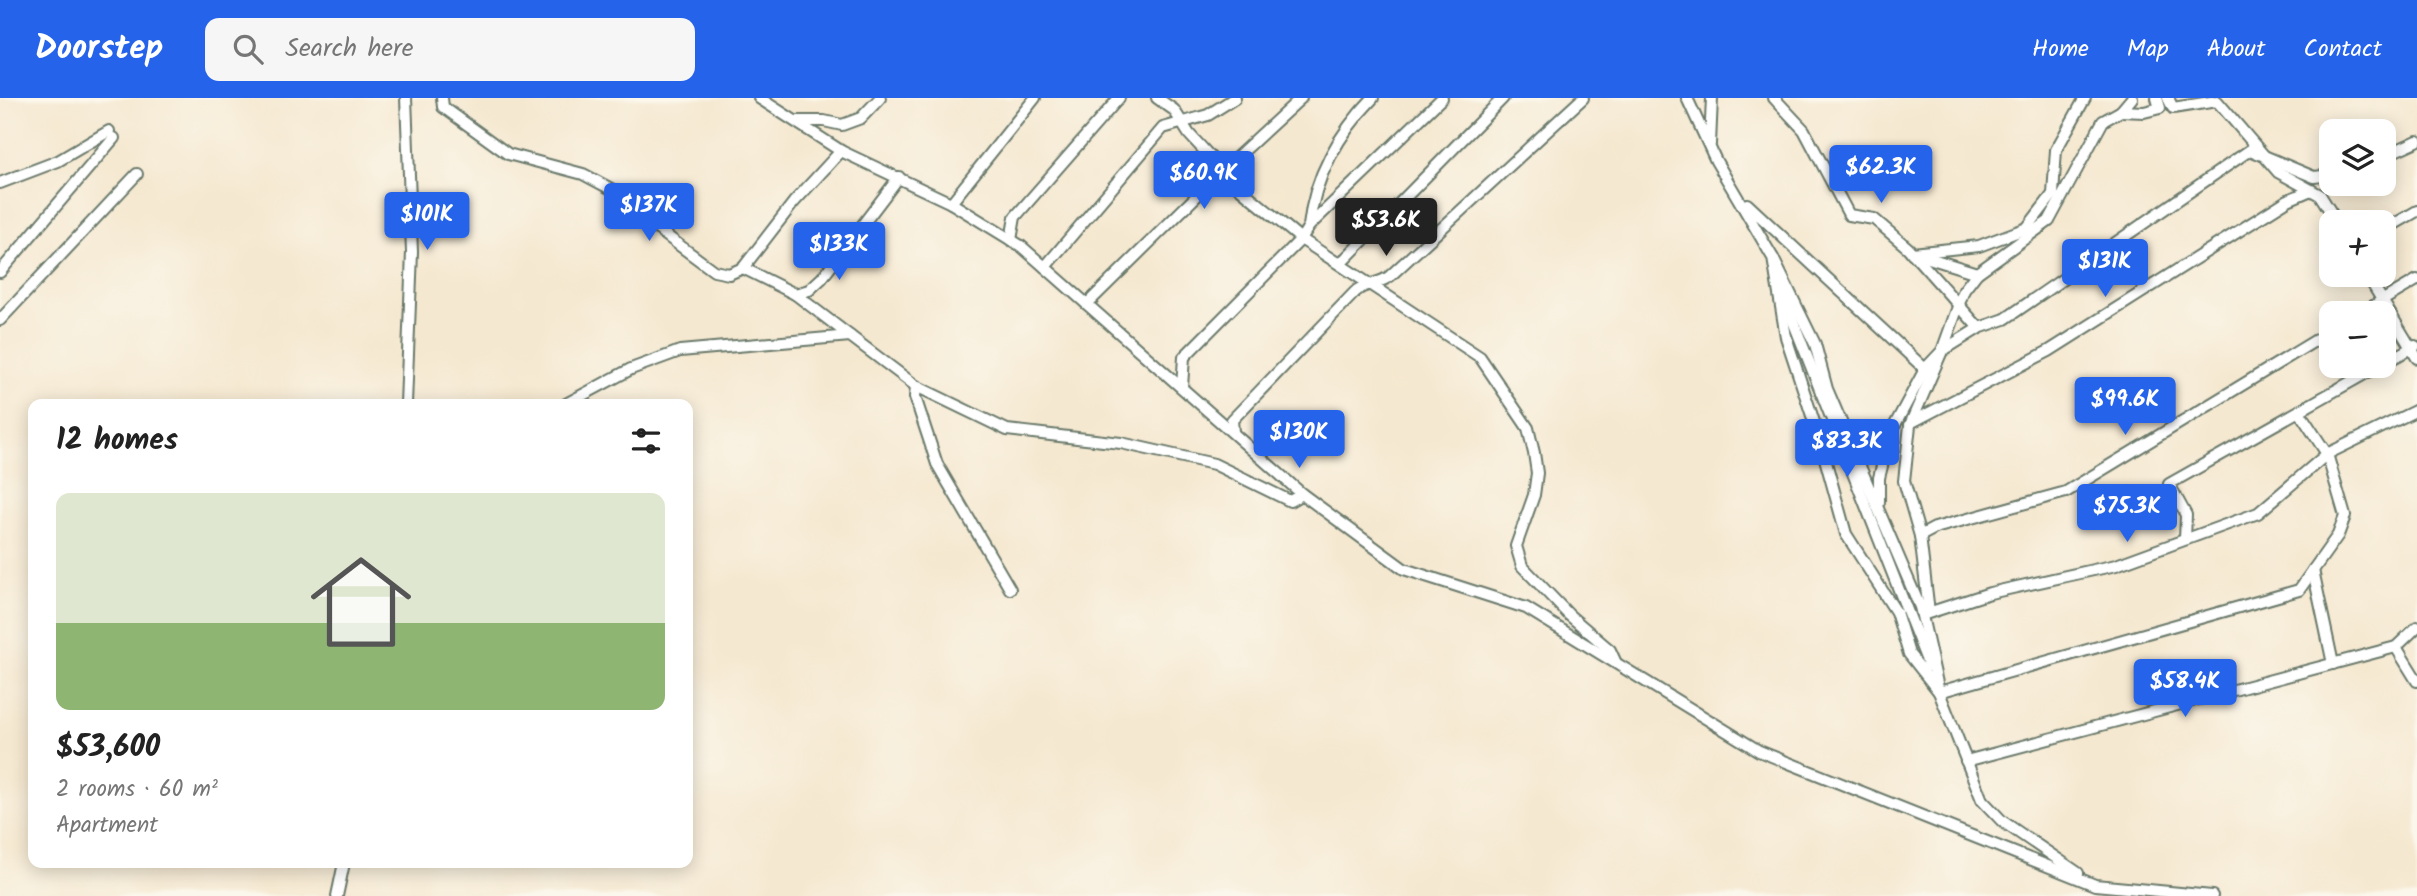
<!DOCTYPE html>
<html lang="en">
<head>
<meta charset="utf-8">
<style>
	:root { --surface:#fff; --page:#f6f6f6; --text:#222; --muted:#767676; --line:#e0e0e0; --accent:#2563eb }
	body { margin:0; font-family:Kalam,sans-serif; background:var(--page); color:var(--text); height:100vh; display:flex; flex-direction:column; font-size:26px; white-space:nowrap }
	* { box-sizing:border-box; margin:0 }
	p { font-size:23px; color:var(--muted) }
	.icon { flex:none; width:38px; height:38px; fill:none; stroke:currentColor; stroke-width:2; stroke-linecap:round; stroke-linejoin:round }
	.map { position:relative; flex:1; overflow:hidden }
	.details { position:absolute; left:28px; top:301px; width:665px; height:469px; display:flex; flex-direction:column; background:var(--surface); border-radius:14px; box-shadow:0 4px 18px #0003 }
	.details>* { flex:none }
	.controls { position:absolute; left:2319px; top:21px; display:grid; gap:14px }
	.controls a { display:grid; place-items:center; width:77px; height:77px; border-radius:14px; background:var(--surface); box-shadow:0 4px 18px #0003; font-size:35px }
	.price { position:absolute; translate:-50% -60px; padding:0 16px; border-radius:7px; background:var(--accent); color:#fff; font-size:23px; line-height:46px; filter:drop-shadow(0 2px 4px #0008) }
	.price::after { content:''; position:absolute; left:50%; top:42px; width:21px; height:16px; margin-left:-10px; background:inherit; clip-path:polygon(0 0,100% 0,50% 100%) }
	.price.active { background:#222; color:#fff }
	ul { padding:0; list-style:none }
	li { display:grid; align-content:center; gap:14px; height:371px; padding:0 28px }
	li+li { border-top:2px solid var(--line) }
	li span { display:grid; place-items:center; height:217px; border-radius:14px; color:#555 }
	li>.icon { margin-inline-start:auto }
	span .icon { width:126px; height:126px; fill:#fffc; stroke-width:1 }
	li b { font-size:30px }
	h2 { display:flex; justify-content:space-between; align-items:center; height:84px; padding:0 28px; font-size:30px }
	header { display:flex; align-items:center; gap:42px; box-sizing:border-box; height:98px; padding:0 35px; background:var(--accent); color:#fff }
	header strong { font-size:33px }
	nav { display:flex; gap:38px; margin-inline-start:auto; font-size:24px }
	.search { width:490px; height:63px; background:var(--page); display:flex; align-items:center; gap:18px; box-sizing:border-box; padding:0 24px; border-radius:14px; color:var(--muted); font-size:26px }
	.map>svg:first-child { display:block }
</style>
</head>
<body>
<header>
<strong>Doorstep</strong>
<div class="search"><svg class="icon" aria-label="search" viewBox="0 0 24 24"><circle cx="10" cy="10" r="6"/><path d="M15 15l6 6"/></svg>Search here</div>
<nav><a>Home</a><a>Map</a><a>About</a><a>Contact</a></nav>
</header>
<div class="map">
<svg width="2417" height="798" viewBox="0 0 2417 798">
	<rect width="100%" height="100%" fill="#fbf7ec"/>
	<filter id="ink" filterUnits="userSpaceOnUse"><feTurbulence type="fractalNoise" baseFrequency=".0143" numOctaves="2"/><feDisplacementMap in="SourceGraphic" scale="14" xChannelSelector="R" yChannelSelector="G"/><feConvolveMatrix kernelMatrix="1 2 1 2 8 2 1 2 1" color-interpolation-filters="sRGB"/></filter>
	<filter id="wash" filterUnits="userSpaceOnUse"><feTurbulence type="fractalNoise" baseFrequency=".00686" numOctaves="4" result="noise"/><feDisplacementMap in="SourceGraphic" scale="28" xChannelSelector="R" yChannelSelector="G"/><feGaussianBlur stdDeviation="1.57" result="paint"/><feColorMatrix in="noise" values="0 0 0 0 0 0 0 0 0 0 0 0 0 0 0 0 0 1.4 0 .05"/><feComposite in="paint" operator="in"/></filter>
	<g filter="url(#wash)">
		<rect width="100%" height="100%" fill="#f5e8d0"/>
	</g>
	<g filter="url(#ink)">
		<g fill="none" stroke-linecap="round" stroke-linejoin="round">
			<g stroke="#6a796b" stroke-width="14">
				<g id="minor">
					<path d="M442,0L443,9L508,56L583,76L615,93L648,124L714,173L729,176L743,170L794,104L841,53"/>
					<path d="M759,0L841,53L951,105L1021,148L1302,396L1404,471L1526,510L1759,653L2095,787L2212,798"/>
					<path d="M1157,0L1174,12L1189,36L1237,88L1301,141L1480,259L1528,330L1534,355L1537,375L1534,397L1516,448L1522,468L1569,517L1610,552L1616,565"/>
					<path d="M1687,0L1716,63L1773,160L1815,246L1827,291L1920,509L1939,594L1982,702L2002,723L2078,775"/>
					<path d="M1774,0L1804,32L1849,117L1874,121L1908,150L1979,230"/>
					<path d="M2168,0L2173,10L2217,3L2278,74L2320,97L2337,124"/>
					<path d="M2121,13L2144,14L2160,10L2157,0"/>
					<path d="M796,23H824L842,27L861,20L880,0"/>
					<path d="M1710,46L1712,0"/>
					<path d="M2384,58L2417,43"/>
					<path d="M0,85L58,63L109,33"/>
					<path d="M951,105L1035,0"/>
					<path d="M1747,106L1925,271"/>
					<path d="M1309,128C1314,79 1339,35 1373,0"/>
					<path d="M2384,132L2417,113"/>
					<path d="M1011,142L1015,119L1119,0"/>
					<path d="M1912,155L1979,148L2027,130L2053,96L2056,52L2085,0"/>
					<path d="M1916,156L1977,175"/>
					<path d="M1773,160L1786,239L1819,339L1846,436L1896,514L1909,556L1939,594L2299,492L2338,437L2345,418L2327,356L2300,315"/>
					<path d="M1340,166L1503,0"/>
					<path d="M1045,169L1163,30L1208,17L1235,0"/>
					<path d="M743,170L795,196L809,192L822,180L899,79"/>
					<path d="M0,174L114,40"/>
					<path d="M2367,177L2417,260"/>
					<path d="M1782,195L1929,568"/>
					<path d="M795,196L850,238"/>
					<path d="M1087,206L1223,72L1301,0"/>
					<path d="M2361,215L2417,182"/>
					<path d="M0,222L137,76"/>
					<path d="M2384,265L2415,248"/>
					<path d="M916,288L915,299L937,366L1010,491"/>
					<path d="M1182,289L1184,259L1301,141L1309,128L1442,0"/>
					<path d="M406,306L412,154L406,0"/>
					<path d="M566,306L631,271L680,253L850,238L916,288L1007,332L1121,345L1214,366L1290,403L1302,396"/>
					<path d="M1912,324L2049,253L2288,102L2311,92"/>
					<path d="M1233,334L1232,322L1355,194C1365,184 1379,187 1390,178L1583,0"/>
					<path d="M1879,404V380L1890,336L1925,271L1942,253L1964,192L1977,175L2049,123L2103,23L2121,13L2132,0"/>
					<path d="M1920,438L1935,430L2066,394L2331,233"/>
					<path d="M2185,441L2186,417L2169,386L2379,268"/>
					<path d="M2313,472L2333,566"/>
					<path d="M1929,514L1920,438L1904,383L1910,327L1942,253L1979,230L2005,221L2250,52L2314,79L2331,77"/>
					<path d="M1925,516L1990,495L2116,467L2258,415L2327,356L2417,312"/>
					<path d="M2396,549L2417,583"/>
					<path d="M1966,663L2396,549L2417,529"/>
					<path d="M337,798L344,765"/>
				</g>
			</g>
			<use href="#minor" stroke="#fff" stroke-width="10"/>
		</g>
	</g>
</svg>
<div class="controls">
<a><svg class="icon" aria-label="layers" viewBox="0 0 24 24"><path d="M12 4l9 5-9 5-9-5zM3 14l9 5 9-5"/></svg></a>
<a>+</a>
<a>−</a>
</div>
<b class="price" style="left:1881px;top:107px">$62.3K</b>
<b class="price" style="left:1204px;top:113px">$60.9K</b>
<b class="price" style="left:649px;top:145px">$137K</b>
<b class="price" style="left:427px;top:154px">$101K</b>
<b class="price active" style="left:1386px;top:160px">$53.6K</b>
<b class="price" style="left:839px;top:184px">$133K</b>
<b class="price" style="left:2105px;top:201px">$131K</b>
<b class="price" style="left:2125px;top:339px">$99.6K</b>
<b class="price" style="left:1299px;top:372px">$130K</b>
<b class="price" style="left:1847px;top:381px">$83.3K</b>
<b class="price" style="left:2127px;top:446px">$75.3K</b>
<b class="price" style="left:2185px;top:621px">$58.4K</b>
<section class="details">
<h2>12 homes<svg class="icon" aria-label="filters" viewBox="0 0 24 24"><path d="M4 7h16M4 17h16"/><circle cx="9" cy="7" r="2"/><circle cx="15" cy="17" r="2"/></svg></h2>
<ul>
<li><span style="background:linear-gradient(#dfe7d0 60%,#8fb573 0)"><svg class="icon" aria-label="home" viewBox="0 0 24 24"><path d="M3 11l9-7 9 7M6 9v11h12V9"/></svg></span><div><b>$53,600</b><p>2 rooms · 60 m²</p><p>Apartment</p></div></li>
</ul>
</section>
</div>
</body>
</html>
